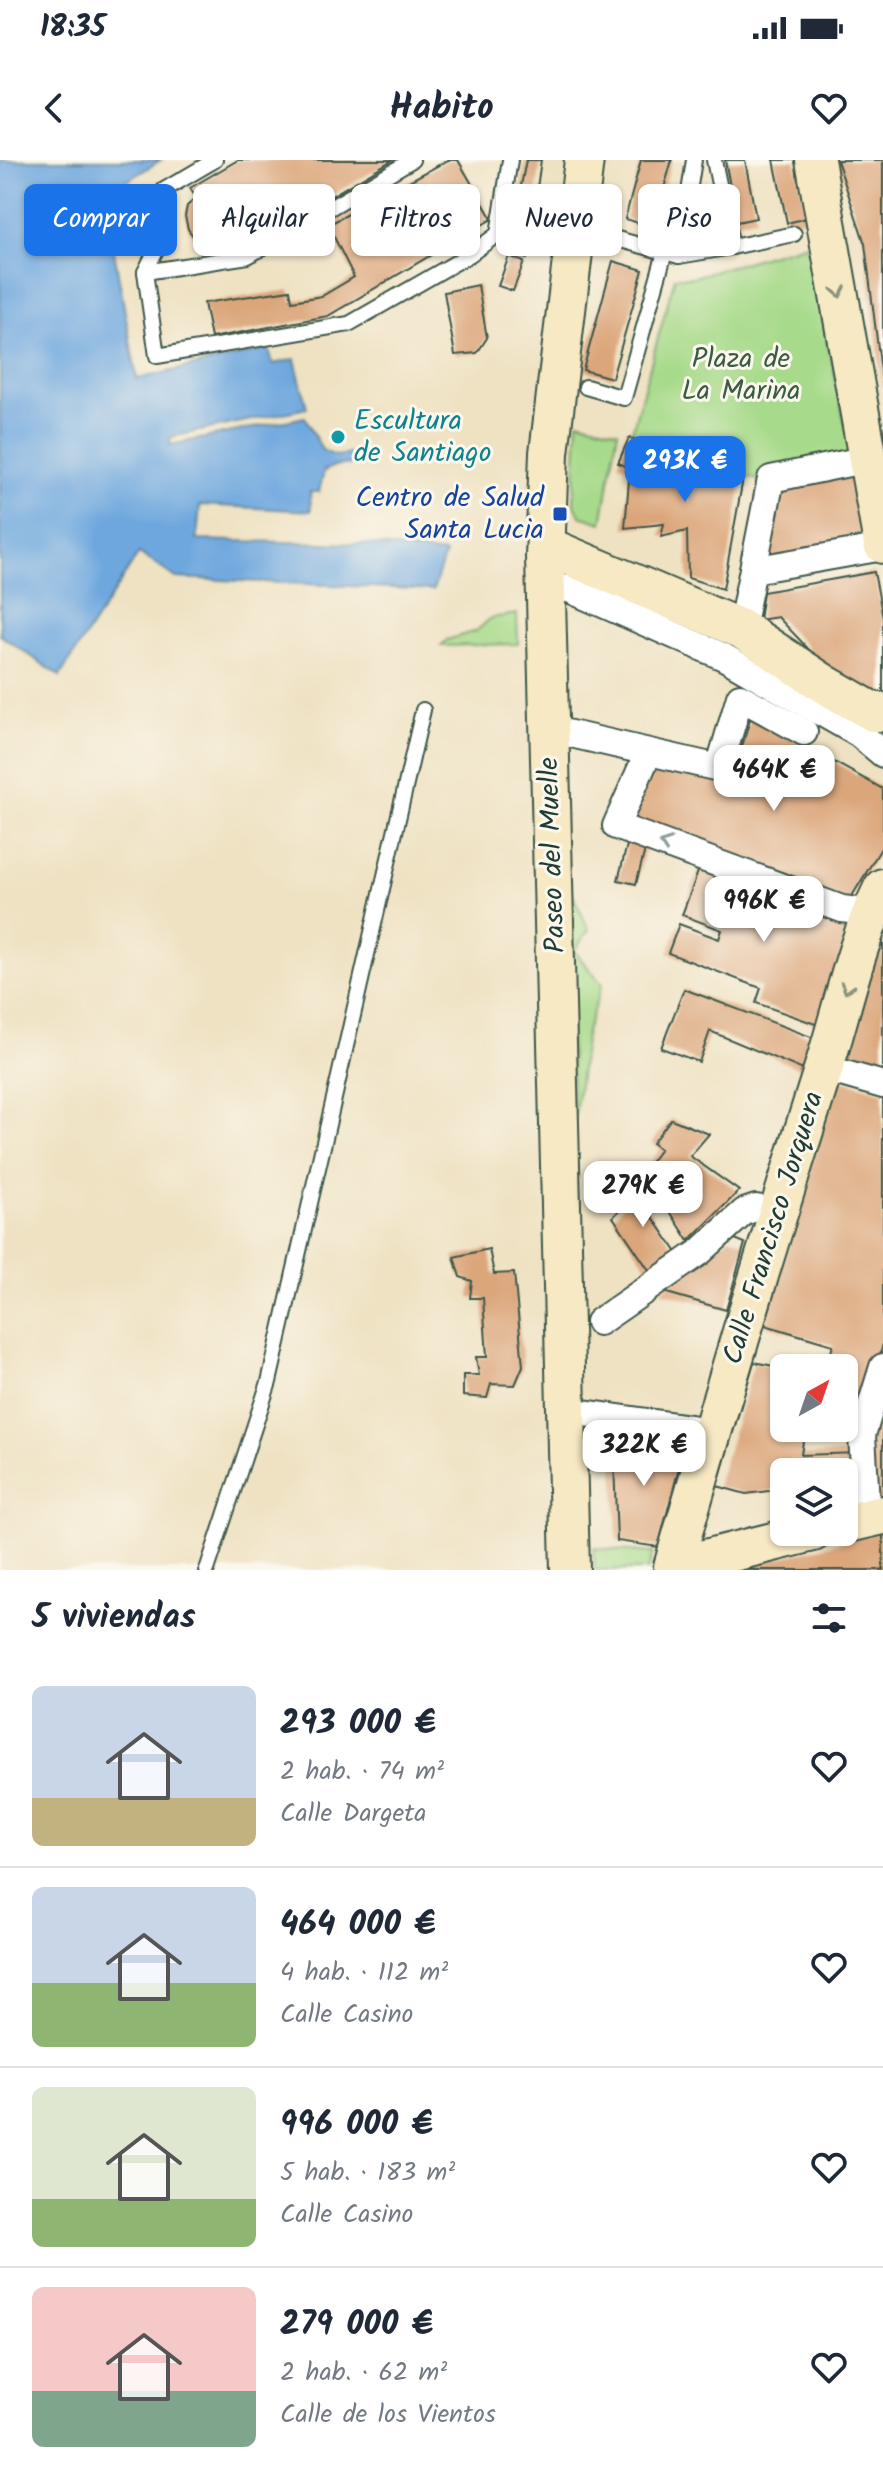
<!DOCTYPE html>
<html lang="es">
<head>
<meta charset="utf-8">
<style>
	:root { --surface:#fff; --page:#f6f6f7; --text:#1f2937; --muted:#747a83; --line:#e0e1e3; --accent:#1a73e8 }
	body { margin:0; font-family:Kalam,sans-serif; background:var(--page); color:var(--text); height:100vh; display:flex; flex-direction:column; font-size:30px; white-space:nowrap }
	* { box-sizing:border-box; margin:0 }
	p { font-size:26px; color:var(--muted) }
	.icon { flex:none; width:44px; height:44px; fill:none; stroke:currentColor; stroke-width:2; stroke-linecap:round; stroke-linejoin:round }
	.map { position:relative; height:1410px; overflow:hidden }
	.sheet { display:flex; flex-direction:column; background:var(--surface); flex:1 }
	.sheet>* { flex:none }
	.banner { position:absolute; left:24px; top:24px; width:836px; height:72px; display:flex; gap:16px }
	.needle { width:52px; rotate:40deg }
	.buttons { position:absolute; left:770px; top:1194px; display:grid; gap:16px }
	.buttons a { display:grid; place-items:center; width:88px; height:88px; border-radius:12px; background:var(--surface); box-shadow:0 2px 6px #0004; font-size:40px }
	.price { position:absolute; translate:-50% -68px; padding:0 18px; border-radius:16px; background:#fff; color:#222; font-size:26px; line-height:52px; filter:drop-shadow(0 2px 4px #0008) }
	.price::after { content:''; position:absolute; left:50%; top:48px; width:24px; height:18px; margin-left:-12px; background:inherit; clip-path:polygon(0 0,100% 0,50% 100%) }
	.price.selected { background:var(--accent); color:#fff }
	ul { padding:0; list-style:none }
	li { display:flex; align-items:center; gap:24px; height:200px; padding:0 32px }
	li+li { border-top:2px solid var(--line) }
	li span { display:grid; place-items:center; flex:none; width:224px; height:160px; border-radius:12px; color:#555 }
	li>.icon { margin-inline-start:auto }
	span .icon { width:96px; height:96px; fill:#fffc; stroke-width:1 }
	li b { font-size:34px }
	h2 { display:flex; justify-content:space-between; align-items:center; height:96px; padding:0 32px; font-size:34px }
	.tag { padding:0 28px; border-radius:12px; background:var(--surface); box-shadow:0 2px 6px #0004; font-size:28px; line-height:72px }
	.tag.selected { background:var(--accent); color:#fff }
	.status { display:flex; justify-content:space-between; align-items:center; height:56px; padding:0 40px; background:var(--surface); direction:ltr }
	.status svg { height:22px; fill:currentColor }
	header { display:flex; justify-content:space-between; align-items:center; height:104px; padding:0 32px; background:var(--surface); font-size:36px; font-weight:700 }
	.map>svg:first-child { display:block }
</style>
</head>
<body>
<div class="status"><b>18:35</b><svg viewBox="0 0 49 12"><path d="M0 12V9h3v3zM5 12V6h3v6zM10 12V3h3v9zM15 12V0h3v12zM26 1h20v11H26zM47 4h2v5h-2z"/></svg></div>
<header><svg class="icon" aria-label="back" viewBox="0 0 24 24"><path d="M15 5l-7 7 7 7"/></svg>Habito<svg class="icon" aria-label="heart" viewBox="0 0 24 24"><path d="M12 20l-8-8c-3-5 5-10 8-4 3-6 11-1 8 4z"/></svg></header>
<div class="map">
<svg width="883" height="1410" viewBox="0 0 883 1410">
	<rect width="100%" height="100%" fill="#fbf7ec"/>
	<filter id="ink" filterUnits="userSpaceOnUse"><feTurbulence type="fractalNoise" baseFrequency=".0125" numOctaves="2"/><feDisplacementMap in="SourceGraphic" scale="16" xChannelSelector="R" yChannelSelector="G"/><feConvolveMatrix kernelMatrix="1 2 1 2 8 2 1 2 1" color-interpolation-filters="sRGB"/></filter>
	<filter id="wash" filterUnits="userSpaceOnUse"><feTurbulence type="fractalNoise" baseFrequency=".006" numOctaves="4" result="noise"/><feDisplacementMap in="SourceGraphic" scale="32" xChannelSelector="R" yChannelSelector="G"/><feGaussianBlur stdDeviation="1.8" result="paint"/><feColorMatrix in="noise" values="0 0 0 0 0 0 0 0 0 0 0 0 0 0 0 0 0 1.4 0 .05"/><feComposite in="paint" operator="in"/></filter>
	<g filter="url(#wash)">
		<rect width="100%" height="100%" fill="#efe2c3"/>
		<g fill="#a7da8a" stroke="#638c5f" stroke-width="2">
			<path d="M807,84L855,311L776,326L630,278L675,117H694Z"/>
			<path d="M578,261L618,271L602,363L580,356L574,342Z"/>
			<path d="M517,454L518,484L441,486L447,480L476,471L491,458Z"/>
			<path d="M566,720L589,770L574,791L602,824L586,872L573,969Z"/>
			<path d="M593,1388L653,1393L648,1410H595Z"/>
		</g>
		<path fill="#6ea7de" stroke="#467289" stroke-width="2" d="M0,0H161L104,35L137,219L269,189L273,204L295,199L307,248L171,277L170,285L305,257L322,290L335,296L357,293L361,303L334,306L324,311L319,332H310L311,351L200,345L197,380L366,384L445,394L433,430L176,418L139,393L60,516L0,475Z"/>
		<g id="blocks">
			<g fill="#dba67a">
				<path d="M238,0H392L231,95L224,87L213,91L202,88L188,69L185,56L187,46L196,38L190,28Z"/>
				<path d="M448,0H458L492,59L328,156L211,178L204,143L290,130L292,141L322,136L354,117L328,65Z"/>
				<path d="M526,0H541L527,99L508,93Z"/>
				<path d="M641,0H672L653,67L625,59Z"/>
				<path d="M725,0H745L756,58L737,62Z"/>
				<path d="M774,0H795L807,58L787,63Z"/>
				<path d="M837,0H883V228L865,84Z"/>
				<path d="M509,96L524,102L513,131L498,126Z"/>
				<path d="M613,101L643,110L612,218L583,210Z"/>
				<path d="M478,125L487,178L477,193L455,195L444,132Z"/>
				<path d="M629,278L744,313L723,429L688,418L687,371L661,377L664,364L625,368L630,308L618,303Z"/>
				<path d="M855,311L869,392L766,411L776,326Z"/>
				<path d="M874,412L883,458V538L835,517L778,457L759,460L763,432Z"/>
				<path d="M751,556L883,629V685L849,741L629,661L652,604L731,624Z"/>
				<path d="M628,681L646,686L636,724L618,720Z"/>
				<path d="M699,709L842,758L848,766L821,866L756,843L761,828L668,793L679,764L719,779L722,770L682,755Z"/>
				<path d="M883,770V913L841,903Z"/>
				<path d="M684,829L814,878L803,910L710,871L699,902L661,888Z"/>
				<path d="M836,918L883,932V1184L865,1249L844,1243V1208H827L833,1185L765,1165Z"/>
				<path d="M671,959L709,974L690,996L739,1031L689,1081L644,1011L660,989L652,983Z"/>
				<path d="M620,1009L678,1094L651,1113L613,1057L623,1046L619,1040L623,1034Z"/>
				<path d="M730,1077L745,1083L726,1150L660,1131Z"/>
				<path d="M489,1089L494,1114L514,1113L523,1206L515,1225L491,1224L487,1238L463,1236V1215H479L476,1197H487L483,1138H470L472,1121L460,1117L454,1097Z"/>
				<path d="M754,1202L784,1208V1268H805L801,1295L857,1293L859,1345L844,1347V1312H784V1329L746,1334L717,1326Z"/>
				<path d="M883,1232V1341L873,1345L869,1276Z"/>
				<path d="M613,1276L685,1285L658,1387L617,1381Z"/>
				<path d="M883,1371V1410H737V1409Z"/>
			</g>
		</g>
	</g>
	<g filter="url(#ink)">
		<use href="#blocks" fill-opacity="0" stroke="#3e5649" stroke-width="2"/>
		<g fill="none" stroke-linecap="round" stroke-linejoin="round">
			<g stroke="#3e5649" stroke-width="18">
				<g id="lane">
					<path d="M412,0L248,96L145,112L157,196L349,164L469,95L498,74L510,0"/>
					<path d="M577,68L679,96L732,87L714,0"/>
					<path d="M732,87L794,74"/>
					<path d="M679,96L694,0"/>
					<path d="M145,112L160,82L164,30L215,0"/>
					<path d="M586,227L624,238L665,92"/>
					<path d="M207,1410L269,1222L423,550"/>
				</g>
			</g>
			<g stroke="#3e5649" stroke-width="30">
				<g id="street">
					<path d="M868,299L771,319L753,410L883,387"/>
					<path d="M546,425L569,429L724,497L859,574L883,594"/>
					<path d="M741,469L756,394"/>
					<path d="M549,569L719,608L740,537L804,572"/>
					<path d="M648,593L616,666L842,749L883,754"/>
					<path d="M824,908L883,925"/>
					<path d="M599,1162L700,1092L744,1052L756,1048L776,1051"/>
					<path d="M569,1251L712,1271"/>
					<path d="M867,1359L862,1275L883,1207"/>
				</g>
			</g>
			<g stroke="#3e5649" stroke-width="42">
				<g id="secondary">
					<path d="M815,0L883,384"/>
					<path d="M546,386L741,469L826,525L873,552H883"/>
					<path d="M844,1364L883,1355"/>
					<path d="M813,1372L673,1407C721,1239 771,1073 824,907C843,847 855,785 883,728"/>
					<path d="M570,1410L545,397L549,293L584,0"/>
				</g>
			</g>
			<use href="#lane" stroke="#fff" stroke-width="14"/>
			<use href="#street" stroke="#fff" stroke-width="26"/>
			<use href="#secondary" stroke="#f6e9c3" stroke-width="38"/>
		</g>
		<defs><path id="oneway-chevron" d="M-2-3.5L2.5 0L-2 3.5" fill="none" stroke-width="1.6" stroke-linecap="round" stroke-linejoin="round" transform="scale(2)"/></defs>
		<g stroke="#8a937c">
			<use href="#oneway-chevron" transform="translate(839 132) rotate(80)"/>
			<use href="#oneway-chevron" transform="translate(847 828) rotate(106)"/>
		</g>
		<use stroke="#8f9e9a" href="#oneway-chevron" transform="translate(665 684) rotate(-160)"/>
	</g>
	<circle fill="#0f9aa8" stroke="#fbf7ec" stroke-width="3" cx="338" cy="277" r="8"/>
	<rect fill="#1a4fb4" stroke="#fbf7ec" stroke-width="3" x="552" y="346" width="16" height="16" rx="4"/>
	<g text-anchor="middle" dominant-baseline="central" stroke-width="6" stroke-linejoin="round" paint-order="stroke">
		<g font-size="28" fill="#3a5c45" stroke="#fbf7ec">
			<text x="741" y="199">Plaza de<tspan x="741" dy="32">La Marina</tspan></text>
		</g>
		<g font-size="28" fill="#0d838f" stroke="#fbf7ec" text-anchor="start">
			<text x="354" y="261">Escultura<tspan x="354" dy="32">de Santiago</tspan></text>
		</g>
		<g font-size="28" fill="#164399" stroke="#fbf7ec" text-anchor="end">
			<text x="544" y="338">Centro de Salud<tspan x="544" dy="32">Santa Lucia</tspan></text>
		</g>
		<g font-size="28" fill="#1f3d34" stroke="#fbf7ec">
			<text transform="translate(553 695) rotate(-92)">Paseo del Muelle</text>
			<text transform="translate(774 1068) rotate(-73)">Calle Francisco Jorquera</text>
		</g>
	</g>
</svg>
<div class="buttons">
<a><svg class="needle" viewBox="-14 -14 28 28"><path d="M0-13l5 13h-10z" fill="#e53935"/><path d="M0 13l5-13h-10z" fill="#747a83"/></svg></a>
<a><svg class="icon" aria-label="layers" viewBox="0 0 24 24"><path d="M12 4l9 5-9 5-9-5zM3 14l9 5 9-5"/></svg></a>
</div>
<b class="price selected" style="left:685px;top:344px">293K €</b>
<b class="price" style="left:774px;top:653px">464K €</b>
<b class="price" style="left:764px;top:784px">996K €</b>
<b class="price" style="left:643px;top:1069px">279K €</b>
<b class="price" style="left:644px;top:1328px">322K €</b>
<div class="banner">
<a class="tag selected">Comprar</a>
<a class="tag">Alquilar</a>
<a class="tag">Filtros</a>
<a class="tag">Nuevo</a>
<a class="tag">Piso</a>
</div>
</div>
<section class="sheet">
<h2>5 viviendas<svg class="icon" aria-label="filters" viewBox="0 0 24 24"><path d="M4 7h16M4 17h16"/><circle cx="9" cy="7" r="2"/><circle cx="15" cy="17" r="2"/></svg></h2>
<ul>
<li><span style="background:linear-gradient(#c9d6e8 70%,#c2b280 0)"><svg class="icon" aria-label="home" viewBox="0 0 24 24"><path d="M3 11l9-7 9 7M6 9v11h12V9"/></svg></span><div><b>293 000 €</b><p>2 hab. · 74 m²</p><p>Calle Dargeta</p></div><svg class="icon" aria-label="heart" viewBox="0 0 24 24"><path d="M12 20l-8-8c-3-5 5-10 8-4 3-6 11-1 8 4z"/></svg></li>
<li><span style="background:linear-gradient(#c9d6e8 60%,#8fb573 0)"><svg class="icon" aria-label="home" viewBox="0 0 24 24"><path d="M3 11l9-7 9 7M6 9v11h12V9"/></svg></span><div><b>464 000 €</b><p>4 hab. · 112 m²</p><p>Calle Casino</p></div><svg class="icon" aria-label="heart" viewBox="0 0 24 24"><path d="M12 20l-8-8c-3-5 5-10 8-4 3-6 11-1 8 4z"/></svg></li>
<li><span style="background:linear-gradient(#dfe7d0 70%,#8fb573 0)"><svg class="icon" aria-label="home" viewBox="0 0 24 24"><path d="M3 11l9-7 9 7M6 9v11h12V9"/></svg></span><div><b>996 000 €</b><p>5 hab. · 183 m²</p><p>Calle Casino</p></div><svg class="icon" aria-label="heart" viewBox="0 0 24 24"><path d="M12 20l-8-8c-3-5 5-10 8-4 3-6 11-1 8 4z"/></svg></li>
<li><span style="background:linear-gradient(#f6c9c9 65%,#7fa58c 0)"><svg class="icon" aria-label="home" viewBox="0 0 24 24"><path d="M3 11l9-7 9 7M6 9v11h12V9"/></svg></span><div><b>279 000 €</b><p>2 hab. · 62 m²</p><p>Calle de los Vientos</p></div><svg class="icon" aria-label="heart" viewBox="0 0 24 24"><path d="M12 20l-8-8c-3-5 5-10 8-4 3-6 11-1 8 4z"/></svg></li>
</ul>
</section>
</body>
</html>
